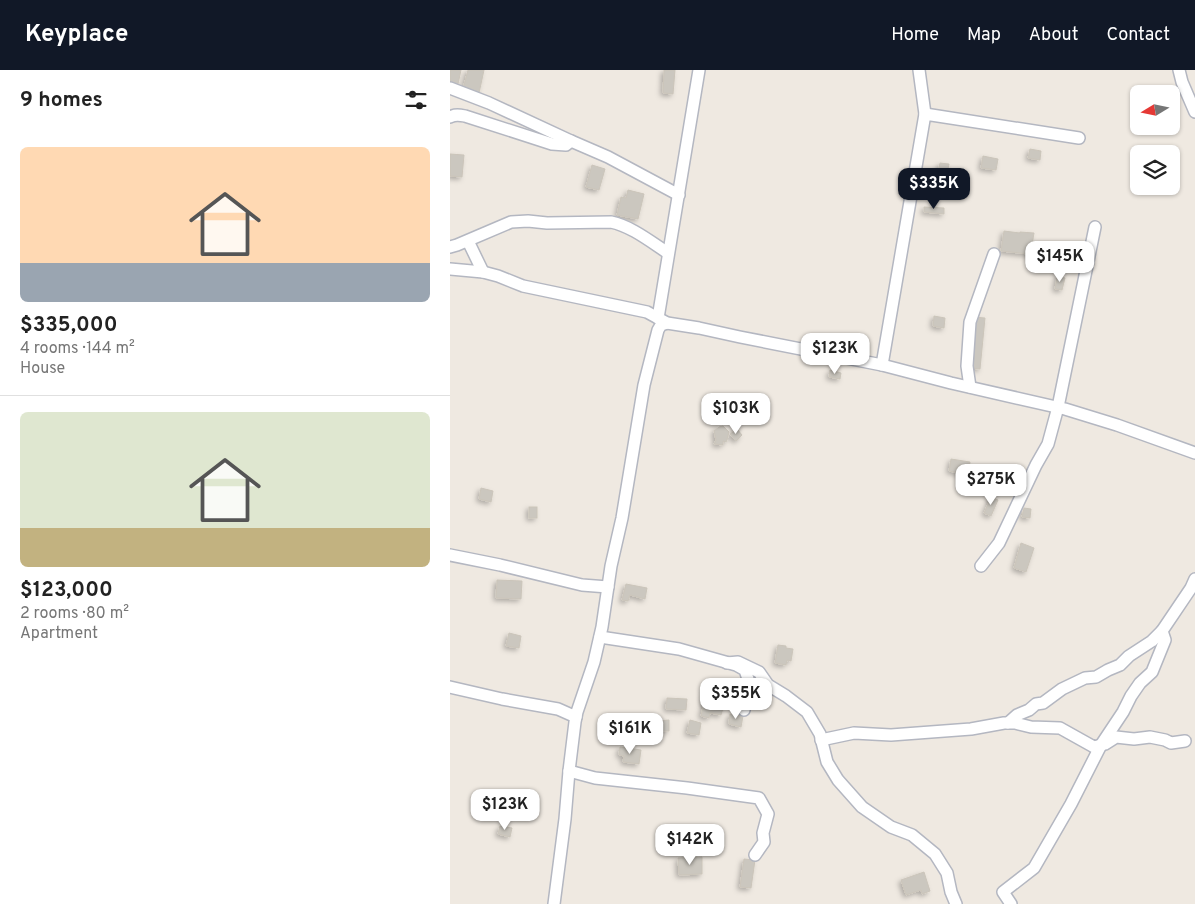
<!DOCTYPE html>
<html lang="en">
<head>
<meta charset="utf-8">
<style>
	:root { --surface:#fff; --page:#f6f6f6; --text:#222; --muted:#767676; --line:#e0e0e0; --accent:#111827 }
	body { margin:0; font-family:Overpass,sans-serif; background:var(--page); color:var(--text); height:100vh; display:flex; flex-direction:column; font-size:19px; white-space:nowrap }
	* { box-sizing:border-box; margin:0 }
	p { font-size:16px; color:var(--muted) }
	.icon { flex:none; width:28px; height:28px; fill:none; stroke:currentColor; stroke-width:2; stroke-linecap:round; stroke-linejoin:round }
	.map { position:relative; flex:1; overflow:hidden }
	.details { display:flex; flex-direction:column; background:var(--surface); width:450px }
	.details>* { flex:none }
	.needle { width:32px; rotate:260deg }
	.controls { position:absolute; left:680px; top:15px; display:grid; gap:10px }
	.controls a { display:grid; place-items:center; width:50px; height:50px; border-radius:8px; background:var(--surface); box-shadow:0 1px 4px #0004; font-size:25px }
	.price { position:absolute; translate:-50% -42px; padding:0 11px; border-radius:10px; background:#fff; color:#222; font-size:16px; line-height:32px; filter:drop-shadow(0 1px 2px #0008) }
	.price::after { content:''; position:absolute; left:50%; top:30px; width:15px; height:11px; margin-left:-8px; background:inherit; clip-path:polygon(0 0,100% 0,50% 100%) }
	.price.current { background:var(--accent); color:#fff }
	ul { padding:0; list-style:none }
	li { display:grid; align-content:center; gap:10px; height:265px; padding:0 20px }
	li+li { border-top:1px solid var(--line) }
	li span { display:grid; place-items:center; height:155px; border-radius:8px; color:#555 }
	li>.icon { margin-inline-start:auto }
	span .icon { width:90px; height:90px; fill:#fffc; stroke-width:1 }
	li b { font-size:21px }
	h2 { display:flex; justify-content:space-between; align-items:center; height:60px; padding:0 20px; font-size:21px }
	header { display:flex; align-items:center; gap:30px; box-sizing:border-box; height:70px; padding:0 25px; background:var(--accent); color:#fff }
	header strong { font-size:24px }
	nav { display:flex; gap:28px; margin-inline-start:auto; font-size:18px }
	main { display:flex; flex:1; min-height:0 }
	.map>svg:first-child { display:block }
</style>
</head>
<body>
<header>
<strong>Keyplace</strong>
<nav><a>Home</a><a>Map</a><a>About</a><a>Contact</a></nav>
</header>
<main>
<section class="details">
<h2>9 homes<svg class="icon" aria-label="filters" viewBox="0 0 24 24"><path d="M4 7h16M4 17h16"/><circle cx="9" cy="7" r="2"/><circle cx="15" cy="17" r="2"/></svg></h2>
<ul>
<li><span style="background:linear-gradient(#ffd9b3 75%,#9aa5b1 0)"><svg class="icon" aria-label="home" viewBox="0 0 24 24"><path d="M3 11l9-7 9 7M6 9v11h12V9"/></svg></span><div><b>$335,000</b><p>4 rooms · 144 m²</p><p>House</p></div></li>
<li><span style="background:linear-gradient(#dfe7d0 75%,#c2b280 0)"><svg class="icon" aria-label="home" viewBox="0 0 24 24"><path d="M3 11l9-7 9 7M6 9v11h12V9"/></svg></span><div><b>$123,000</b><p>2 rooms · 80 m²</p><p>Apartment</p></div></li>
</ul>
</section>
<div class="map">
<svg width="745" height="834" viewBox="0 0 745 834">
	<defs>
		<filter id="shadow"><feDropShadow dx="-2.5" dy="2.5" stdDeviation="2.5" flood-color="#0004"/></filter>
	</defs>
	<rect width="100%" height="100%" fill="#efe9e1"/>
	<g fill="#cbc7bf" stroke="#cbc5ba" filter="url(#shadow)">
		<path d="M0,0H11L8,14L0,12Z"/>
		<path d="M18,0H34L29,23L13,19Z"/>
		<path d="M214,0H225L223,24L213,23Z"/>
		<path d="M580,79L591,81L590,90L578,88Z"/>
		<path d="M0,84L14,85L12,107L0,106Z"/>
		<path d="M533,86L548,89L546,100L531,98Z"/>
		<path d="M490,93L499,94L496,109L487,107Z"/>
		<path d="M142,95L155,99L149,120L136,117Z"/>
		<path d="M178,120L194,124L188,149L167,145L171,127L176,128Z"/>
		<path d="M474,137L494,138V144L474,142Z"/>
		<path d="M554,161L570,163V162L584,163L582,175L589,176L588,185L551,181Z"/>
		<path d="M607,206L615,208L612,220L605,219Z"/>
		<path d="M484,246L495,248L494,258L483,256Z"/>
		<path d="M524,247L535,248L530,299L520,298Z"/>
		<path d="M380,300L391,303L390,309L379,307Z"/>
		<path d="M273,356L279,362L277,370L276,372L273,371V375L264,374L266,370L264,361L269,357Z"/>
		<path d="M287,359L292,365L286,371L280,364Z"/>
		<path d="M501,389L520,392L518,405L499,401Z"/>
		<path d="M31,418L43,421L41,432L29,429Z"/>
		<path d="M541,427L548,430L541,446L534,443Z"/>
		<rect x="79" y="437" width="8" height="11"/>
		<path d="M574,438L581,439L580,448L572,447Z"/>
		<path d="M571,473L584,478L576,502L564,498Z"/>
		<path d="M47,510L72,511L71,529L46,528Z"/>
		<path d="M176,514L197,518L195,529L180,525L178,531L172,530Z"/>
		<path d="M59,563L71,566L69,578L56,576Z"/>
		<path d="M328,575L336,576V578L343,579L341,591L337,590L336,595L325,593Z"/>
		<path d="M256,623L276,628L271,645L260,643L259,648L251,646Z"/>
		<path d="M217,628L237,629L236,640L216,639Z"/>
		<path d="M280,644L293,646L291,657L279,654Z"/>
		<path d="M219,650V661H207V651Z"/>
		<path d="M240,650L251,653L249,665L237,663Z"/>
		<path d="M170,677L191,680L189,694L173,692L174,686L169,685Z"/>
		<path d="M50,756L62,758L60,767L48,764Z"/>
		<path d="M252,787V804L229,805L228,788Z"/>
		<path d="M294,789L305,790L301,818L290,817Z"/>
		<path d="M474,802L480,821L472,824L471,820L456,825L451,810Z"/>
	</g>
	<g fill="none" stroke-linecap="round" stroke-linejoin="round">
		<g stroke="#b4b7c1" stroke-width="14">
			<g id="minor">
				<path d="M469,0L475,44"/>
				<path d="M729,0L732,12L745,42"/>
				<path d="M0,18L39,33L121,71L158,87L229,125"/>
				<path d="M0,47C5,44 10,45 15,46L102,74L116,75L121,71"/>
				<path d="M18,171L33,202"/>
				<path d="M0,177L7,175L61,152L78,151L97,153L161,152C181,156 201,172 218,183"/>
				<path d="M0,199L33,202L48,206L73,216L197,242L217,253L249,258L290,267L432,295L501,313L615,339L667,355L745,383"/>
				<path d="M208,248L249,0"/>
				<path d="M432,295L475,44L629,68"/>
				<path d="M520,317L517,296L520,252L544,184"/>
				<path d="M0,485L50,495L132,515L158,517"/>
				<path d="M531,496L549,473L586,395L598,374L608,337L645,157"/>
				<path d="M150,567L229,579L286,595L295,600L299,612L294,640"/>
				<path d="M277,593L288,592L309,602L318,615L336,626L357,642L370,664L377,692L388,710L412,737L441,757L462,765L485,784L497,803L501,822L506,834"/>
				<path d="M0,617L52,629L108,639L126,647"/>
				<path d="M558,653L567,645L579,640L586,634L593,633L612,619L635,608L646,607L658,600L670,595L679,586L702,571L712,561"/>
				<path d="M371,670L404,663L441,665L521,659L554,653H565L581,657L610,658L644,677L655,674L666,667L684,669L700,667L715,670L721,673L735,671"/>
				<path d="M119,701L145,708L237,718L309,728L318,744L313,763L314,772L305,785"/>
				<path d="M104,834L115,749L119,701L125,652L127,642L144,592L152,557L161,496L172,448L194,315L208,260L211,255L217,253"/>
				<path d="M561,834L553,822L584,798L621,734L651,675L673,642L681,626L690,613L702,602L715,570L712,561L741,518L745,509"/>
			</g>
		</g>
		<use href="#minor" stroke="#fff" stroke-width="11"/>
	</g>
</svg>
<div class="controls">
<a><svg class="needle" viewBox="-14 -14 28 28"><path d="M0-13l5 13h-10z" fill="#e53935"/><path d="M0 13l5-13h-10z" fill="#767676"/></svg></a>
<a><svg class="icon" aria-label="layers" viewBox="0 0 24 24"><path d="M12 4l9 5-9 5-9-5zM3 14l9 5 9-5"/></svg></a>
</div>
<b class="price current" style="left:484px;top:140px">$335K</b>
<b class="price" style="left:610px;top:213px">$145K</b>
<b class="price" style="left:385px;top:305px">$123K</b>
<b class="price" style="left:286px;top:365px">$103K</b>
<b class="price" style="left:541px;top:436px">$275K</b>
<b class="price" style="left:286px;top:650px">$355K</b>
<b class="price" style="left:180px;top:685px">$161K</b>
<b class="price" style="left:55px;top:761px">$123K</b>
<b class="price" style="left:240px;top:796px">$142K</b>
</div>
</main>
</body>
</html>
